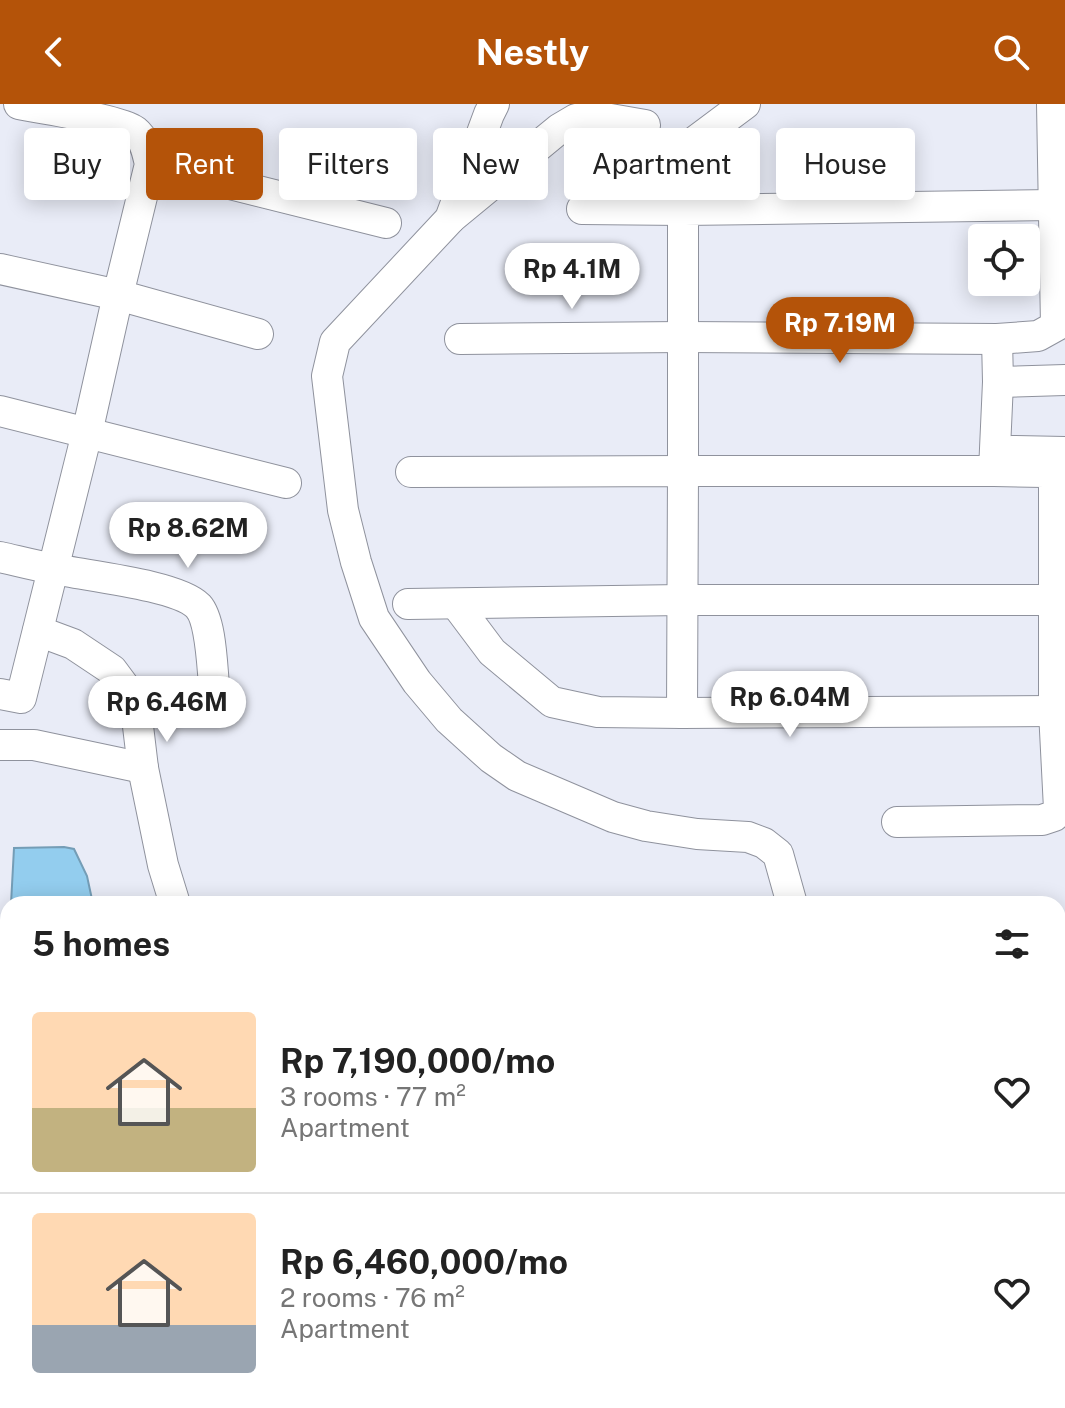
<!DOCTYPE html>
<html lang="en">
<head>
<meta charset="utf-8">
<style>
	:root { --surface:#fff; --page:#f6f6f6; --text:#222; --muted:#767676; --line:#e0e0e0; --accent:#b45309 }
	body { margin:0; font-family:"Public Sans",sans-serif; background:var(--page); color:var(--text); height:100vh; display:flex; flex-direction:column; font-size:30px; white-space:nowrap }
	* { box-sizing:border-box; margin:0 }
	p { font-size:26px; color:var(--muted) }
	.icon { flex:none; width:44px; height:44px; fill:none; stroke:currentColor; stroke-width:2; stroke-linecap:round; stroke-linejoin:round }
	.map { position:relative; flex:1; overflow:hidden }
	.sheet { position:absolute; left:0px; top:792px; width:1066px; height:512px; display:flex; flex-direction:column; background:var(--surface); border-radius:24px 24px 0 0; box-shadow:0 4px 20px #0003 }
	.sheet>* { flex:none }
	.top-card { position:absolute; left:24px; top:24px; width:1018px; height:72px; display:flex; gap:16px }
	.tools { position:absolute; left:968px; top:120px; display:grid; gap:16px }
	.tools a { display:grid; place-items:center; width:72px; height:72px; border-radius:8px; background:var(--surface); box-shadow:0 4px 20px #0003; font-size:40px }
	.price { position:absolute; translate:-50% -68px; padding:0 18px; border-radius:28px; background:#fff; color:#222; font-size:26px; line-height:52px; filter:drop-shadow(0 2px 4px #0008) }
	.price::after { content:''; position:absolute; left:50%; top:48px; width:24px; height:18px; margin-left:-12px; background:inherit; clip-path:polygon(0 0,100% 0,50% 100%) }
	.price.selected { background:var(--accent); color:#fff }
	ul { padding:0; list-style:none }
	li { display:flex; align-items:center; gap:24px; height:200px; padding:0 32px }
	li+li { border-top:2px solid var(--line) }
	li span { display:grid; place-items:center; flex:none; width:224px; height:160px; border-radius:8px; color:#555 }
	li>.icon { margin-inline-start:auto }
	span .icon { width:96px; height:96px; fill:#fffc; stroke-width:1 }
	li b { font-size:34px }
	h2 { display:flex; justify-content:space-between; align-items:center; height:96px; padding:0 32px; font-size:34px }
	.tag { padding:0 28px; border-radius:8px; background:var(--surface); box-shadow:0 4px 20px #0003; font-size:28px; line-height:72px }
	.tag.selected { background:var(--accent); color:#fff }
	header { display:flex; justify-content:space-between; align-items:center; height:104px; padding:0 32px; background:var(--accent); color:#fff; font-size:36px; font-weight:700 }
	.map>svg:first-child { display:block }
</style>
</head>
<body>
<header><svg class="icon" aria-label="back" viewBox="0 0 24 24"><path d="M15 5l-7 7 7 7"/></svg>Nestly<svg class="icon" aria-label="search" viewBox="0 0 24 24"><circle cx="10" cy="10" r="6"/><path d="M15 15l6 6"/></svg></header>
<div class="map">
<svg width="1065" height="1304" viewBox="0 0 1065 1304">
	<rect width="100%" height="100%" fill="#e9ecf7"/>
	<path fill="#e7cef2" d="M0,936L8,970V1052L0,1054Z"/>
	<g fill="#93cdee" stroke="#749db6" stroke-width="2">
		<path d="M64,743L74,745L87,772L93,800H11L14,744Z"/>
		<path d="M8,1096V1287L0,1290V1097Z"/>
	</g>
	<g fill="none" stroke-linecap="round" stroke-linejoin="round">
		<g stroke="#8f929d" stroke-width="32">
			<g id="minor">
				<path d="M494,0L489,10L450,115L335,238L327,272L343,406L356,458L374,514L417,578L449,616L491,654L517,672L613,713L646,722L697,730L748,733L764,739L778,750L792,800"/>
				<path d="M150,60L386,119"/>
				<path d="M582,105L683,106L686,44L745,0"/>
				<path d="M451,114L559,25L576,15L593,12L645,21"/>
				<path d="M0,165L118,191L258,230"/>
				<path d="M460,235L683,233L997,235L1038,232L1056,222L1052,0"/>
				<path d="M998,278L1065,276"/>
				<path d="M0,307L286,379"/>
				<path d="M1012,347L1065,348"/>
				<path d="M994,367L998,278L997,235"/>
				<path d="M411,368L683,367L682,609L1054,607"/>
				<path d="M0,453C18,457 36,462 55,465C87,472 177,481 198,502C211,516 212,561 214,581"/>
				<path d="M408,500L682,496H1055"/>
				<path d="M456,500L492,548L552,598L598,608L682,609"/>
				<path d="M38,527L73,540L112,566L135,597L143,664L163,761L175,800"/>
				<path d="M0,590L21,594L87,329L118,191L150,60C147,48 145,35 135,27C118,15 43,5 19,0"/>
				<path d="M0,641H34L143,664"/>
				<path d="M897,718L1042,716L1054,712L1059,705L1054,607V373L1044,368L994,367H683V106L1053,101"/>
				<path d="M1058,1001L1065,1002"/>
				<path d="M1058,1120L1065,1118"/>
				<path d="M956,1296L958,1304"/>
				<path d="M115,1304L137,1296"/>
				<path d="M358,1304L359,1296"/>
				<path d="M849,1304L900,1296"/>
			</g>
		</g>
		<use href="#minor" stroke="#fff" stroke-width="30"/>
	</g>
</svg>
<div class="tools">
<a><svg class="icon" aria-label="locate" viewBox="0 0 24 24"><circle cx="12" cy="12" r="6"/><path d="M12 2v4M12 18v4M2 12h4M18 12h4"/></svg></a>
</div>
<b class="price" style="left:572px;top:207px">Rp 4.1M</b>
<b class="price selected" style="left:840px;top:261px">Rp 7.19M</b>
<b class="price" style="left:188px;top:466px">Rp 8.62M</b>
<b class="price" style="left:790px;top:635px">Rp 6.04M</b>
<b class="price" style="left:167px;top:640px">Rp 6.46M</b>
<div class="top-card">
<a class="tag">Buy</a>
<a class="tag selected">Rent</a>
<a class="tag">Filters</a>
<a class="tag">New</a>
<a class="tag">Apartment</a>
<a class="tag">House</a>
</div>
<section class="sheet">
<h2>5 homes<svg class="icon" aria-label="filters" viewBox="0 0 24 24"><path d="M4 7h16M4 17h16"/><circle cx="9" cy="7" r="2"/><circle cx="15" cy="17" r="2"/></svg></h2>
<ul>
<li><span style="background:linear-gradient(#ffd9b3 60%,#c2b280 0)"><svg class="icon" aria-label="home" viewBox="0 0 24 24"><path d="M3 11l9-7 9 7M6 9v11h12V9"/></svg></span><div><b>Rp 7,190,000/mo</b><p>3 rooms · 77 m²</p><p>Apartment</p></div><svg class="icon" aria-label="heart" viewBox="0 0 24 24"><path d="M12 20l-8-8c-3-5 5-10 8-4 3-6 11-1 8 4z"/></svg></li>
<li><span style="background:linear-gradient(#ffd9b3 70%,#9aa5b1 0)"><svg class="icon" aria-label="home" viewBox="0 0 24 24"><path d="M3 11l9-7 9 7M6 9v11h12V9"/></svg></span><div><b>Rp 6,460,000/mo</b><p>2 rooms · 76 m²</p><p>Apartment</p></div><svg class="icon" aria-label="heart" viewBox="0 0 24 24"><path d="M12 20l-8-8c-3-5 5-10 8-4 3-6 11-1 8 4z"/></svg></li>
</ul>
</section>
</div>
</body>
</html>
